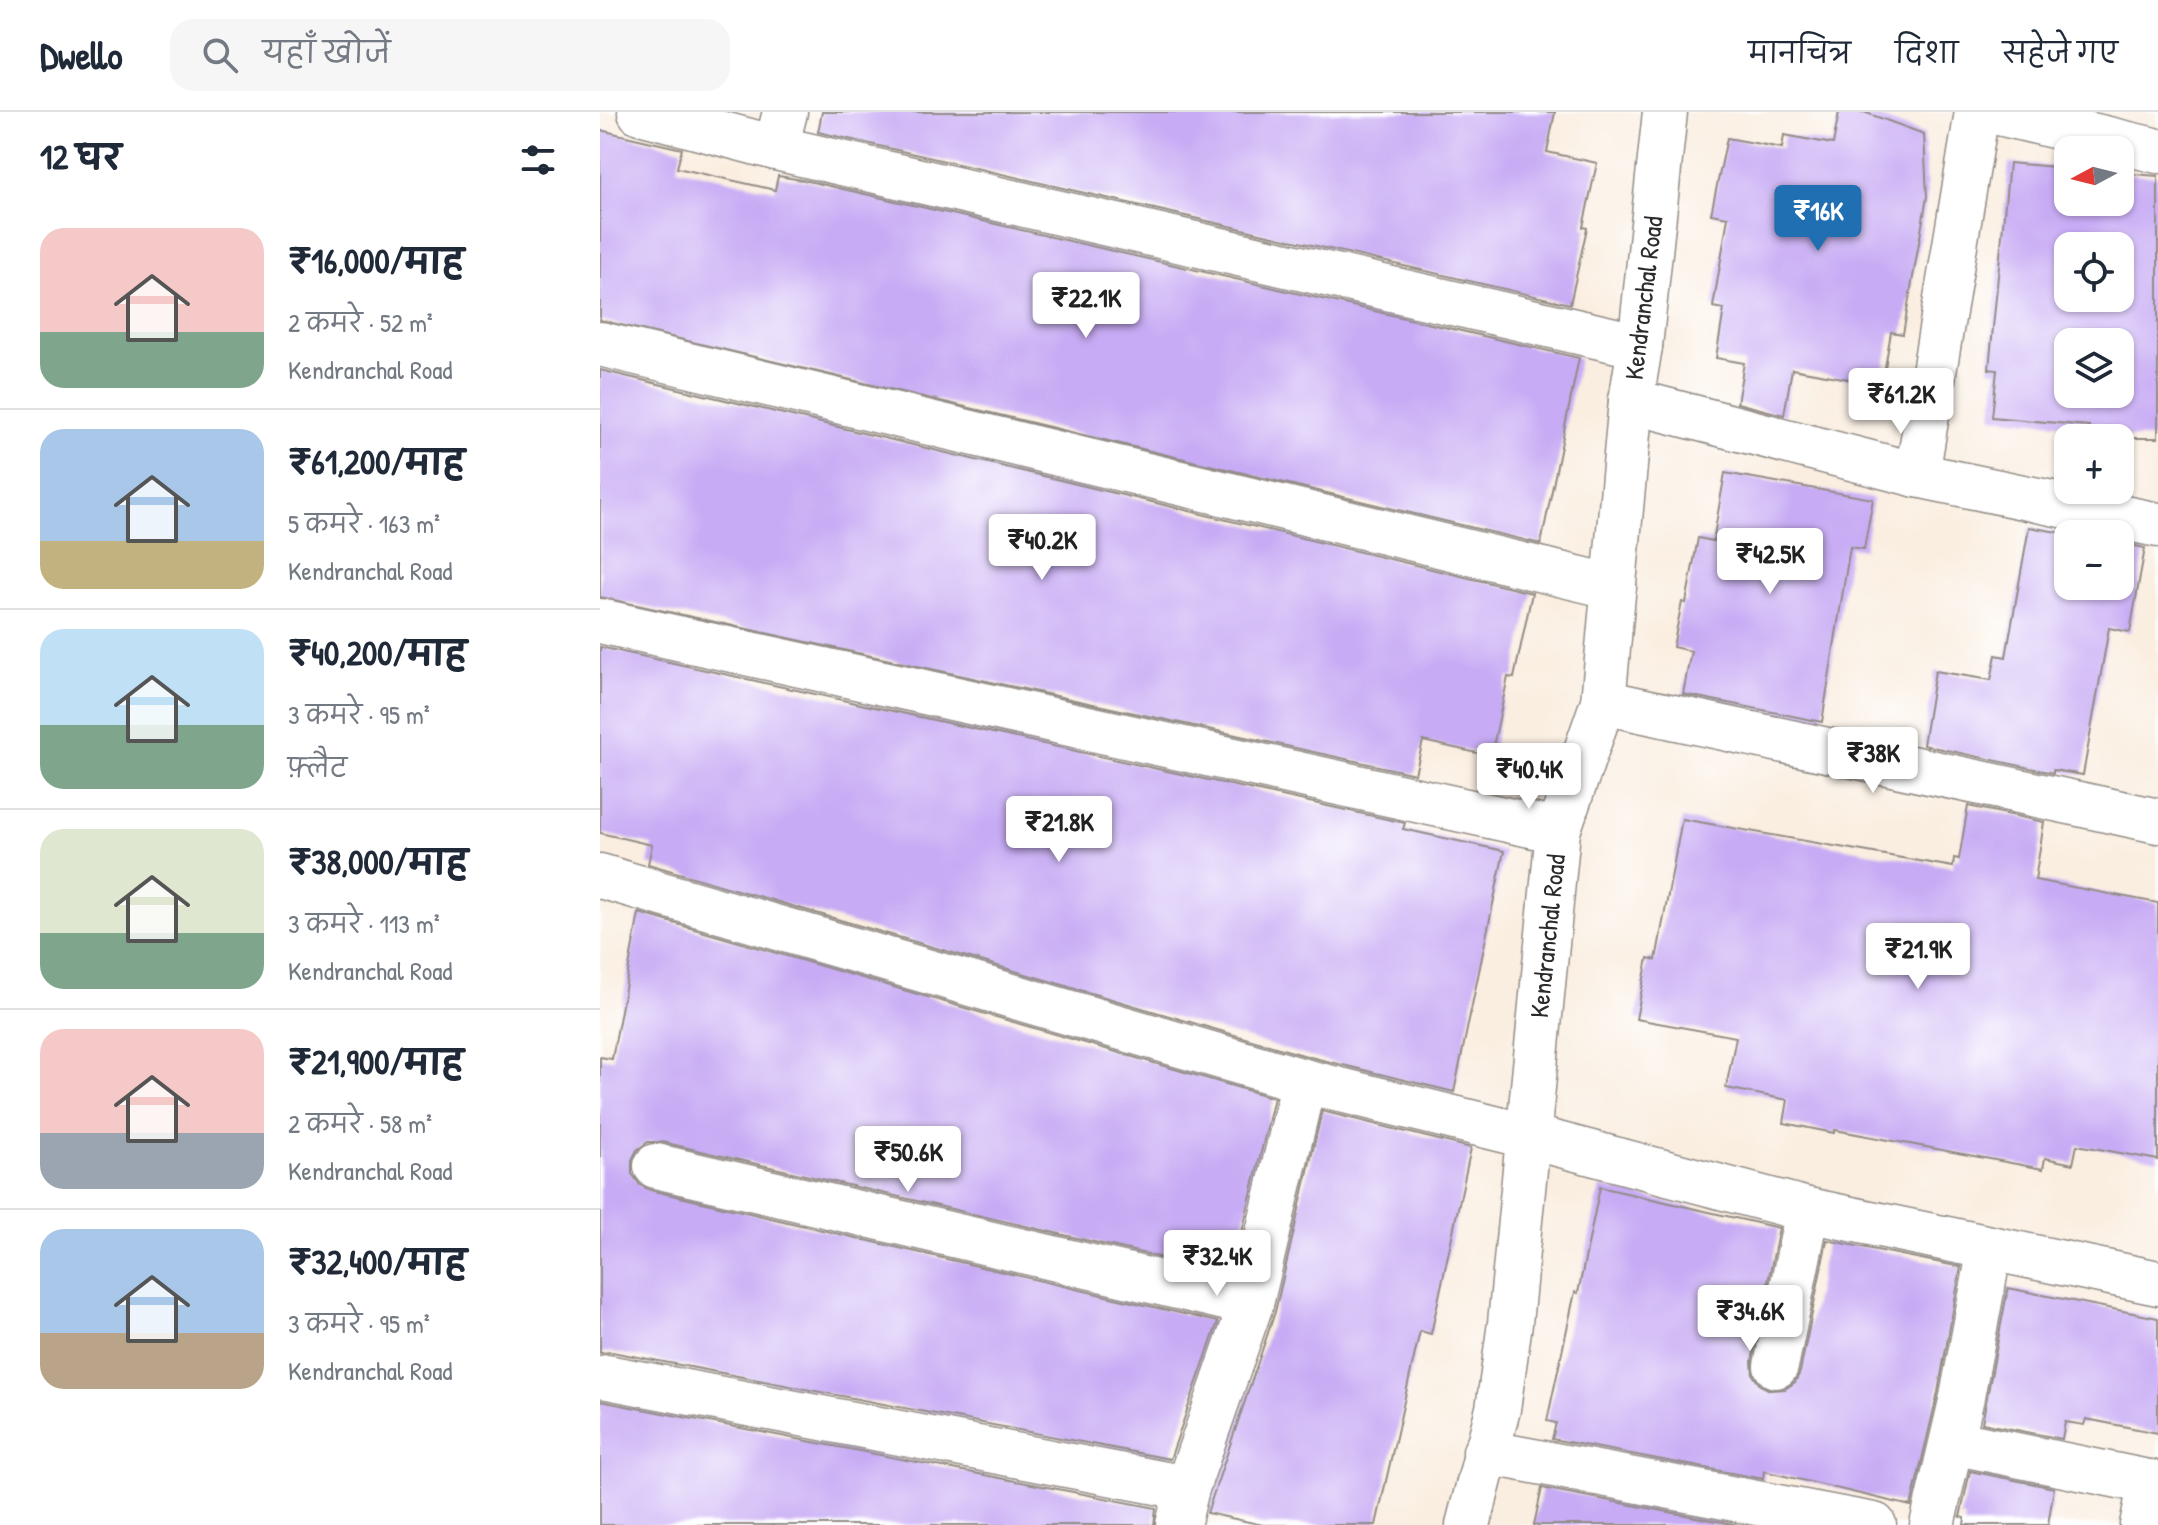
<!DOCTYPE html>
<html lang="hi">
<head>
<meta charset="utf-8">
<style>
	:root { --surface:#fff; --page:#f6f6f7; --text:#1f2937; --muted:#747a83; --line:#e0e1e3; --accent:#1f6fb2 }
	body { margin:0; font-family:"Patrick Hand","Playpen Sans Deva",sans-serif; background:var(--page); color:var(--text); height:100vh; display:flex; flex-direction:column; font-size:30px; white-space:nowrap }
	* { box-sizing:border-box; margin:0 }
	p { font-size:26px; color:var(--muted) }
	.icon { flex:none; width:44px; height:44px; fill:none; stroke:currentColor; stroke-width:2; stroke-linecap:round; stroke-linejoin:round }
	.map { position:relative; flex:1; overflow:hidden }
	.drawer { display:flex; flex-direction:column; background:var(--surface); width:600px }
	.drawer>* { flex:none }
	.needle { width:52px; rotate:263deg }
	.tools { position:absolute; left:1454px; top:24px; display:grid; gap:16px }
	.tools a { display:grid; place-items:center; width:80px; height:80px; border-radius:16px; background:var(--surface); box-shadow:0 2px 6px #0004; font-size:40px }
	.price { position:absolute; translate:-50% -68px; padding:0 18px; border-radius:8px; background:#fff; color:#222; font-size:26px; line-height:52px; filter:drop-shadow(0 2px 4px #0008) }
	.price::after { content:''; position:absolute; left:50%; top:48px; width:24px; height:18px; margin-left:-12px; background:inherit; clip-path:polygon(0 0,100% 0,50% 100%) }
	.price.current { background:var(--accent); color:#fff }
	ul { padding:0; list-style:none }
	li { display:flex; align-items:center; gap:24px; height:200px; padding:0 40px }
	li+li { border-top:2px solid var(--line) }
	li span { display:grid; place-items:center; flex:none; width:224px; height:160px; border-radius:24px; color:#555 }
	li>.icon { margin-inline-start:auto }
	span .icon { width:96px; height:96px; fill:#fffc; stroke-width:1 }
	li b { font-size:34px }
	h2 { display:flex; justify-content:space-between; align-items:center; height:96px; padding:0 40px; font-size:34px }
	header { display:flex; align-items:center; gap:48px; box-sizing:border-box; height:112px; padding:0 40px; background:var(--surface); border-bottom:2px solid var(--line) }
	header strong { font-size:38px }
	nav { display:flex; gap:44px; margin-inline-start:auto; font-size:28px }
	.search { width:560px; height:72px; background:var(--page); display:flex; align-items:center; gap:20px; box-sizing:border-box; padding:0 28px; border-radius:24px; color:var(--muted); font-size:30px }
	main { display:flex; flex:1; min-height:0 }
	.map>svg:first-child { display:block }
</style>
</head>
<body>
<header>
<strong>Dwello</strong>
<div class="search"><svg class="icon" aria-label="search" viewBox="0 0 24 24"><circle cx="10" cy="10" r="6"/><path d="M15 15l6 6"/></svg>यहाँ खोजें</div>
<nav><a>मानचित्र</a><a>दिशा</a><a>सहेजे गए</a></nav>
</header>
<main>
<section class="drawer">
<h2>12 घर<svg class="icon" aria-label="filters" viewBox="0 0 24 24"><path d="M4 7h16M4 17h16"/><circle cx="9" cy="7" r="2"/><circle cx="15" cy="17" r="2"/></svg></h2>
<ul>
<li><span style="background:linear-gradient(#f6c9c9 65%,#7fa58c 0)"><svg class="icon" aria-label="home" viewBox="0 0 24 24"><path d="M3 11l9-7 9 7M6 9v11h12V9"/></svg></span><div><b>₹16,000/माह</b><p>2 कमरे · 52 m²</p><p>Kendranchal Road</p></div></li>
<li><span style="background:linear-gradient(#a9c7e8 70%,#c2b280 0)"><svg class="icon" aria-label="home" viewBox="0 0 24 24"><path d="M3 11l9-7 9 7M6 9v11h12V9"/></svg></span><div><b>₹61,200/माह</b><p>5 कमरे · 163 m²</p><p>Kendranchal Road</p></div></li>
<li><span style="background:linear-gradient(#bfe0f5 60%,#7fa58c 0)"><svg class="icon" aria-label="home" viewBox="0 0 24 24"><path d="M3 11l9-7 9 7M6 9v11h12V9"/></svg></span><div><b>₹40,200/माह</b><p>3 कमरे · 95 m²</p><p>फ़्लैट</p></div></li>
<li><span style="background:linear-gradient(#dfe7d0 65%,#7fa58c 0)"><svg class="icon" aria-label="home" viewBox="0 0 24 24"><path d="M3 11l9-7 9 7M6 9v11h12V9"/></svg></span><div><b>₹38,000/माह</b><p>3 कमरे · 113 m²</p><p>Kendranchal Road</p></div></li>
<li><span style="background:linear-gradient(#f6c9c9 65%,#9aa5b1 0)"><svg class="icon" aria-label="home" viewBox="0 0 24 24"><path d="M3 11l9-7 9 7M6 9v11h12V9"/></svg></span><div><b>₹21,900/माह</b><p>2 कमरे · 58 m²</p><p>Kendranchal Road</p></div></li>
<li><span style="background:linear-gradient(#a9c7e8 65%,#b9a48a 0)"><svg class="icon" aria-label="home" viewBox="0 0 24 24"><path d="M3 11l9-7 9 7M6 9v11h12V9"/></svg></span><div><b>₹32,400/माह</b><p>3 कमरे · 95 m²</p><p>Kendranchal Road</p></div></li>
</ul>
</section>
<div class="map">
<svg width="1558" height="1413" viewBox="0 0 1558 1413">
	<rect width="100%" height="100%" fill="#fff"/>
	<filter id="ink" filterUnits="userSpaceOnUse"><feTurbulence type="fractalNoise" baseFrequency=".0125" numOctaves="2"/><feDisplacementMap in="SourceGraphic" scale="16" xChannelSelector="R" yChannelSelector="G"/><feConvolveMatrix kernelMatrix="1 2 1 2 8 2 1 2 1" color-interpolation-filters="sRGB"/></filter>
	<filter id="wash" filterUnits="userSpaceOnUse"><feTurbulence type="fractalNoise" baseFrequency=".006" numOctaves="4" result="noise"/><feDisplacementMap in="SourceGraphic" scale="32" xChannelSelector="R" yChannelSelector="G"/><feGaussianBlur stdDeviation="1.8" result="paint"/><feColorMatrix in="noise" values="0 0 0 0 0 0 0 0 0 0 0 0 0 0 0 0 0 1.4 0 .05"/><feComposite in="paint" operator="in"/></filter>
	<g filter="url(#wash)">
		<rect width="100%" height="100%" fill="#faeee0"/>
		<g id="blocks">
			<g fill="#c7abf4" fill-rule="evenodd">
				<path d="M222,0H955L947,40L997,51L983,115L987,116L970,192L218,20Z"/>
				<path d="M1239,0H1264L1324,22L1327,85L1303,222L1291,220L1282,273L1192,257L1184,303L1137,291L1144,251L1116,246L1124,197L1113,195L1128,105L1111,102L1127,26L1182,36L1184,23L1233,32Z"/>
				<path d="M0,18L82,37L77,56L175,78L178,64L208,69L979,246L941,432L0,208Z"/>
				<path d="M1409,51L1468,56V90H1520V61L1558,64V326H1487L1489,314L1392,305L1397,258L1389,257ZM1468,134H1520V186H1468ZM1468,230H1520V282H1468Z"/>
				<path d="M0,258L932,481L914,566L908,565L891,644L823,629L815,662L0,485Z"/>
				<path d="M1125,361L1273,387L1264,437L1250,435L1222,610L1083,582L1091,539L1073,535L1082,490L1086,491L1098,426L1113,429Z"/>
				<path d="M1429,415L1469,422L1468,474H1520V431L1545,436L1530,520L1509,516L1483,663L1453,658V661L1323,633L1335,559L1391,568L1396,543L1406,545Z"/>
				<path d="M0,535L805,711L803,717L904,739L854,980L710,945L48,752L52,733L0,721Z"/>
				<path d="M1368,694L1444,710L1435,768L1558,791V1048L1477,1033L1473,1052L1445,1046L1443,1057L1235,1018L1234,1021L1184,1011L1188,988L1126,976L1136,925L1036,907L1048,846L1056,848L1082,707L1353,755L1354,746L1359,747Z"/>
				<path d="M39,801L674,986L632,1162L62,1030H48L37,1038L32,1048V1062L40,1073L50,1078L618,1210L570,1347L12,1240L0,1241V945L12,947Z"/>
				<path d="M722,999L871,1036L831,1222L820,1219L776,1413H663L607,1401L675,1200Z"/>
				<path d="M1000,1075L1179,1116L1152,1249L1153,1263L1160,1273L1170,1278L1185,1277L1195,1270L1200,1260L1227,1128L1361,1155L1338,1280L1311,1394L1164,1359L1163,1367L952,1327L956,1311L947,1309L975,1180L978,1181Z"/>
				<path d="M1408,1176L1558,1206V1321L1486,1307L1484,1313L1465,1310L1462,1327L1382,1311Z"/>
				<path d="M0,1289L556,1396L554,1413H0Z"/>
				<path d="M1370,1359L1454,1376L1448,1413H1364L1365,1406L1360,1405Z"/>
				<path d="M942,1376L1138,1413H934Z"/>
			</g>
		</g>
	</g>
	<g filter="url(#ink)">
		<use href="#blocks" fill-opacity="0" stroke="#928c86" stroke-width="2"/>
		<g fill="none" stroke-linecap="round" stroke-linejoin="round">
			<g stroke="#928c86" stroke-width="47">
				<g id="minor">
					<path d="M40,0L176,36L1040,234"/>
					<path d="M1395,0L1558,39"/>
					<path d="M176,36L185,0"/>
					<path d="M0,232L1014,475"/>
					<path d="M1031,289L1317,363L1558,413"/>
					<path d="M1317,363L1377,0"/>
					<path d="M0,509L958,719"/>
					<path d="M1003,590L1558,709"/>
					<path d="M0,764L704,969L927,1024L1208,1098L1558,1171"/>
					<path d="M56,1054L651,1192"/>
					<path d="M1176,1254L1208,1098"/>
					<path d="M7,1265L587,1376"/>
					<path d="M1352,1330L1558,1372"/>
					<path d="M885,1340L1274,1413"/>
					<path d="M578,1413L587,1376L651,1192L704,969"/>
					<path d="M868,1413L898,1297L910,1211L958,719L1003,590L1031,289L1040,234L1065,0"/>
					<path d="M1332,1413L1362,1285L1390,1136"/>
					<path d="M1542,1413L1551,1370"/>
				</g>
			</g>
			<use href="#minor" stroke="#fff" stroke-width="44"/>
		</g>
	</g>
	<g text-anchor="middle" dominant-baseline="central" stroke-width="7" stroke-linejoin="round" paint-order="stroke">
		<g font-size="26" fill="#2b2b2b" stroke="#fff">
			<text transform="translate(1043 186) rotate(-83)">Kendranchal Road</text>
			<text transform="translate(947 824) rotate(-84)">Kendranchal Road</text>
		</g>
	</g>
</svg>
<div class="tools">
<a><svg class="needle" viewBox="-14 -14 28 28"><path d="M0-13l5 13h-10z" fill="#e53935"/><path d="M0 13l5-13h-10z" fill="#747a83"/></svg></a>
<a><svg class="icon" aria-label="locate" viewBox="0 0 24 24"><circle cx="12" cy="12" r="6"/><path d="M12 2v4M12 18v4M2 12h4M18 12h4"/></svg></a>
<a><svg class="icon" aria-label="layers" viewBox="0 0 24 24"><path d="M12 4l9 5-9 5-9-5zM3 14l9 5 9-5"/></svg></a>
<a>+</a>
<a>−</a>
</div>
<b class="price current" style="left:1218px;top:141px">₹16K</b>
<b class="price" style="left:486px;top:228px">₹22.1K</b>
<b class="price" style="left:1301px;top:324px">₹61.2K</b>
<b class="price" style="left:442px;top:470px">₹40.2K</b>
<b class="price" style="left:1170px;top:484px">₹42.5K</b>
<b class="price" style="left:1273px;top:683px">₹38K</b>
<b class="price" style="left:929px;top:699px">₹40.4K</b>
<b class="price" style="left:459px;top:752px">₹21.8K</b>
<b class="price" style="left:1318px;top:879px">₹21.9K</b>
<b class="price" style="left:308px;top:1082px">₹50.6K</b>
<b class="price" style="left:617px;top:1186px">₹32.4K</b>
<b class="price" style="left:1150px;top:1241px">₹34.6K</b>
</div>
</main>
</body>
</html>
